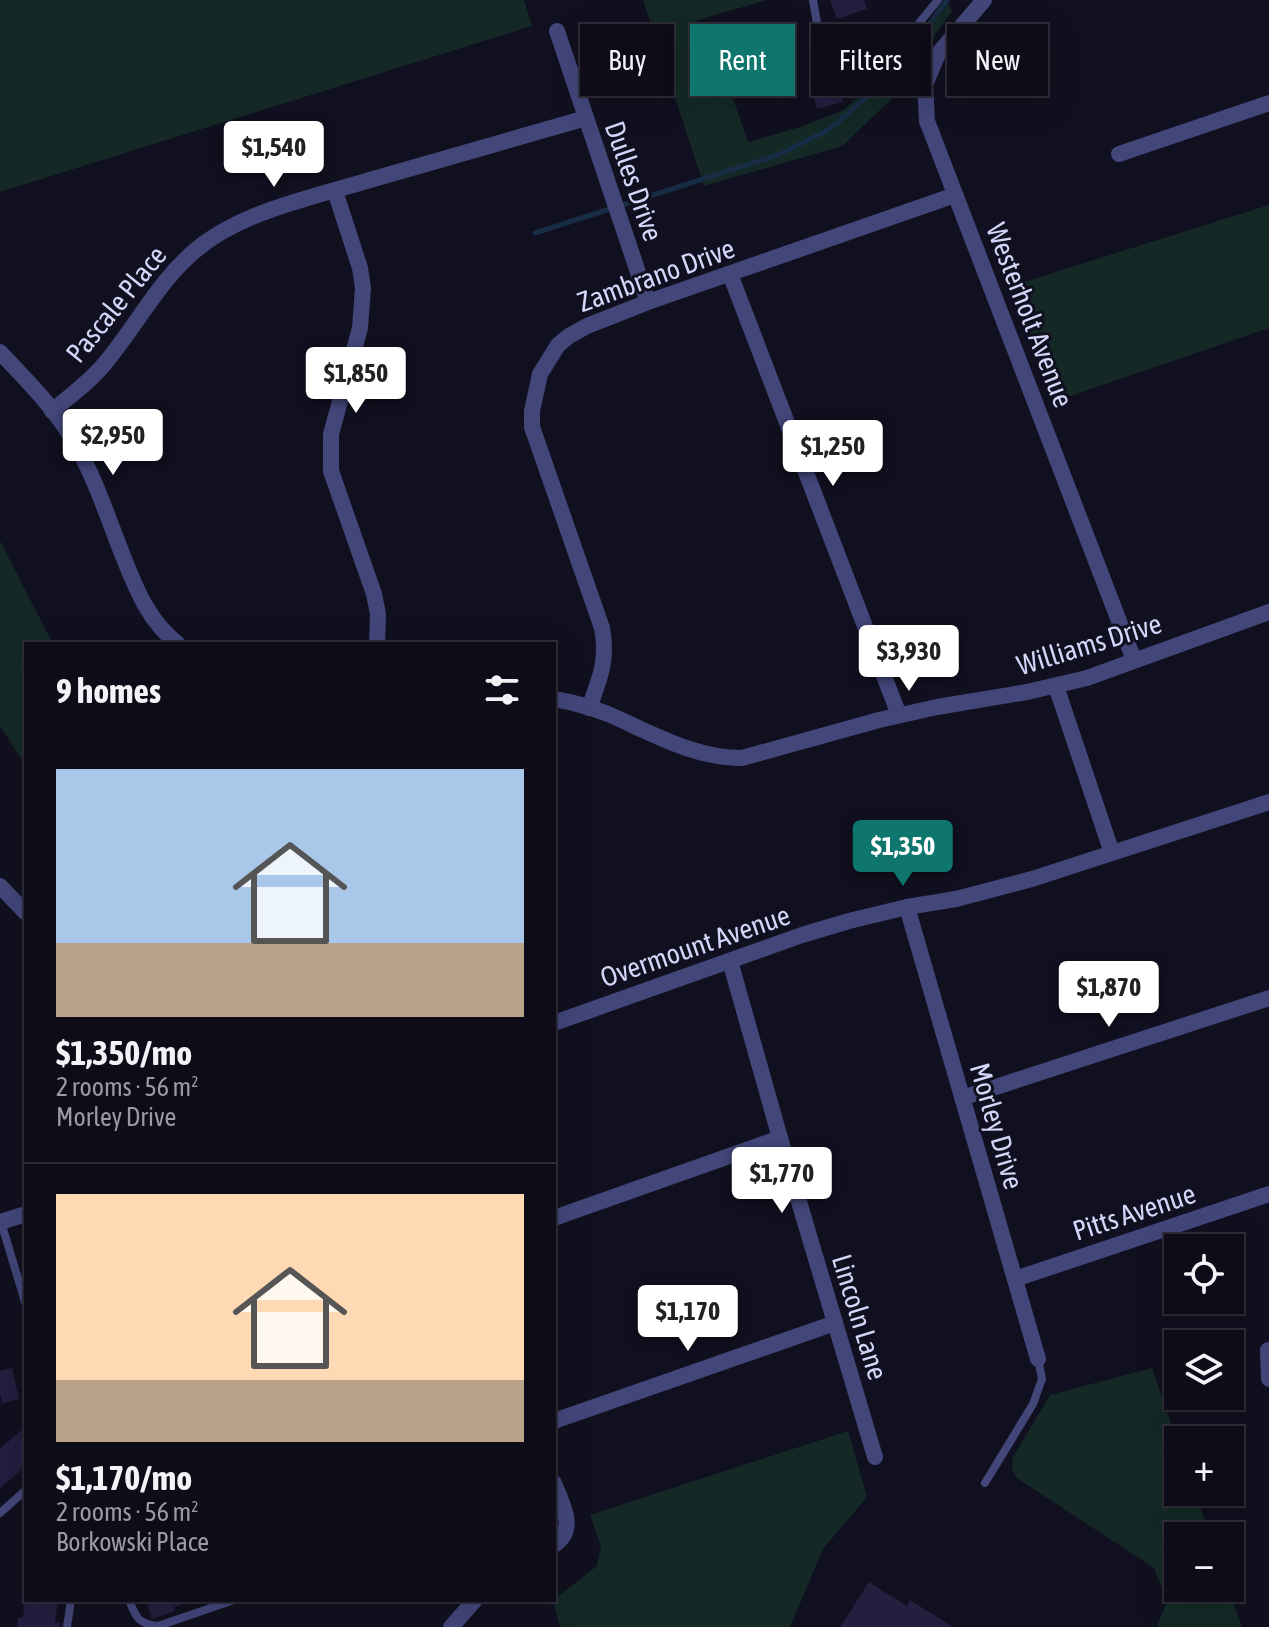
<!DOCTYPE html>
<html lang="en">
<head>
<meta charset="utf-8">
<style>
	:root { --surface:#0d0c18; --page:#1b1a25; --text:#f1f3f6; --muted:#9a9ba2; --line:#2d2c37; --accent:#0f766e }
	body { margin:0; font-family:"Asap Condensed",sans-serif; background:var(--page); color:var(--text); height:100vh; display:flex; flex-direction:column; font-size:30px; white-space:nowrap }
	* { box-sizing:border-box; margin:0 }
	p { font-size:26px; color:var(--muted) }
	.icon { flex:none; width:44px; height:44px; fill:none; stroke:currentColor; stroke-width:2; stroke-linecap:round; stroke-linejoin:round }
	.map { position:relative; flex:1; overflow:hidden }
	.sheet { position:absolute; left:24px; top:642px; width:532px; height:960px; display:flex; flex-direction:column; background:var(--surface); border-radius:0px; box-shadow:0 8px 32px #0002,0 0 0 2px var(--line) }
	.sheet>* { flex:none }
	.banner { position:absolute; left:580px; top:24px; width:568px; height:72px; display:flex; gap:16px }
	.tools { position:absolute; left:1164px; top:1234px; display:grid; gap:16px }
	.tools a { display:grid; place-items:center; width:80px; height:80px; border-radius:0px; background:var(--surface); box-shadow:0 8px 32px #0002,0 0 0 2px var(--line); font-size:40px }
	.price { position:absolute; translate:-50% -68px; padding:0 18px; border-radius:8px; background:#fff; color:#222; font-size:26px; line-height:52px; filter:drop-shadow(0 2px 4px #0008) }
	.price::after { content:''; position:absolute; left:50%; top:48px; width:24px; height:18px; margin-left:-12px; background:inherit; clip-path:polygon(0 0,100% 0,50% 100%) }
	.price.active { background:var(--accent); color:#fff }
	ul { padding:0; list-style:none }
	li { display:grid; align-content:center; gap:16px; height:424px; padding:0 32px }
	li+li { border-top:2px solid var(--line) }
	li span { display:grid; place-items:center; height:248px; border-radius:0px; color:#555 }
	li>.icon { margin-inline-start:auto }
	span .icon { width:144px; height:144px; fill:#fffc; stroke-width:1 }
	li b { font-size:34px }
	h2 { display:flex; justify-content:space-between; align-items:center; height:96px; padding:0 32px; font-size:34px }
	.pill { padding:0 28px; border-radius:0px; background:var(--surface); box-shadow:0 8px 32px #0002,0 0 0 2px var(--line); font-size:28px; line-height:72px }
	.pill.active { background:var(--accent); color:#fff }
	.map>svg:first-child { display:block }
</style>
</head>
<body>
<div class="map">
<svg width="1269" height="1627" viewBox="0 0 1269 1627">
	<rect width="100%" height="100%" fill="#111020"/>
	<g fill="#142926">
		<path d="M0,0H524L532,26L0,192Z"/>
		<path d="M643,0H767L691,22L714,78L793,54L795,66L731,93L748,142L800,127L842,111L888,73L947,1L952,11L921,55L900,91L842,146L704,186Z"/>
		<path d="M1269,205V328L1053,402L1011,286Z"/>
		<path d="M0,541L53,644H26V766L0,726Z"/>
		<path d="M1152,1368L1178,1444V1492H1195L1210,1536H1178V1588H1228L1242,1627H1157L1167,1601L1154,1568L1017,1478L1012,1469L1013,1457L1050,1395Z"/>
		<path d="M848,1431L867,1497L823,1549L790,1627H560L553,1600L597,1566L601,1546L590,1515Z"/>
	</g>
	<g fill="none" stroke-linecap="round" stroke-linejoin="round">
		<path stroke="#162d45" stroke-width="5" d="M535,233L778,155L830,129L891,76L947,0"/>
	</g>
	<g fill="#221f3f">
		<path d="M830,0H864L867,9L837,19Z"/>
		<path d="M835,72L843,102L817,109L808,80Z"/>
		<path d="M12,1368L19,1399L2,1403L0,1393V1371Z"/>
		<path d="M26,1426V1466L0,1488V1449Z"/>
		<path d="M869,1582L907,1606L910,1600L953,1627H840Z"/>
		<path d="M25,1600H58L55,1622L60,1623L59,1627H17L18,1618H23Z"/>
		<path d="M146,1600H194V1601L174,1607L175,1611L152,1619Z"/>
	</g>
	<g fill="none" stroke-linecap="round" stroke-linejoin="round">
		<g stroke="#424679" stroke-width="8">
			<path d="M813,0L822,52L826,60L853,80H862L881,74L891,65L915,28L938,0"/>
			<path d="M1,1222L26,1305"/>
			<path d="M985,1483L1033,1404L1042,1379L1038,1359"/>
			<path d="M0,1513L26,1490"/>
			<path d="M129,1600C136,1618 139,1624 158,1626L234,1600"/>
			<path d="M67,1627L71,1600"/>
		</g>
		<g stroke="#424679" stroke-width="16">
			<path d="M984,0L938,54L925,85L927,121L1134,660"/>
			<path d="M557,31L648,302"/>
			<path d="M1119,154L1269,103"/>
			<path d="M335,191L360,268L363,288L360,328L331,434V471L374,594L378,614L377,644"/>
			<path d="M730,274L899,715"/>
			<path d="M0,352C27,381 55,408 75,443C94,476 107,515 121,551C135,586 147,620 178,644"/>
			<path d="M52,411C71,395 91,381 106,362C137,325 159,280 197,249C243,211 314,197 370,180C442,160 514,139 586,118"/>
			<path d="M1056,686L1112,853"/>
			<path d="M554,699C572,702 590,707 608,714C652,733 693,758 742,758L879,720L937,707L1027,692L1087,678L1269,612"/>
			<path d="M589,708C600,678 608,660 602,628L532,427V411L540,374L558,345L569,336L587,326L648,302L955,195"/>
			<path d="M0,886L26,913"/>
			<path d="M907,907L1038,1359"/>
			<path d="M730,961L780,1138L875,1457"/>
			<path d="M554,1023L802,935L849,921L907,907L956,899L1032,879L1269,802"/>
			<path d="M962,1098L1269,998"/>
			<path d="M554,1218L780,1138"/>
			<path d="M0,1222L26,1214"/>
			<path d="M1015,1279L1269,1194"/>
			<path d="M1268,1350L1269,1379"/>
			<path d="M554,1421L835,1323"/>
			<path d="M554,1483C562,1504 578,1529 554,1545"/>
			<path d="M451,1627L475,1600"/>
		</g>
	</g>
	<g text-anchor="middle" dominant-baseline="central" stroke-width="6" stroke-linejoin="round" paint-order="stroke">
		<g font-size="28" fill="#d5d5f9" stroke="#111020">
			<text transform="translate(634 181) rotate(71)">Dulles Drive</text>
			<text transform="translate(656 275) rotate(-20)">Zambrano Drive</text>
			<text transform="translate(116 304) rotate(-51)">Pascale Place</text>
			<text transform="translate(1030 315) rotate(69)">Westerholt Avenue</text>
			<text transform="translate(1089 644) rotate(-17)">Williams Drive</text>
			<text transform="translate(695 946) rotate(-19)">Overmount Avenue</text>
			<text transform="translate(997 1126) rotate(74)">Morley Drive</text>
			<text transform="translate(1134 1212) rotate(-18)">Pitts Avenue</text>
			<text transform="translate(860 1317) rotate(73)">Lincoln Lane</text>
		</g>
	</g>
</svg>
<div class="tools">
<a><svg class="icon" aria-label="locate" viewBox="0 0 24 24"><circle cx="12" cy="12" r="6"/><path d="M12 2v4M12 18v4M2 12h4M18 12h4"/></svg></a>
<a><svg class="icon" aria-label="layers" viewBox="0 0 24 24"><path d="M12 4l9 5-9 5-9-5zM3 14l9 5 9-5"/></svg></a>
<a>+</a>
<a>−</a>
</div>
<b class="price" style="left:274px;top:189px">$1,540</b>
<b class="price" style="left:356px;top:415px">$1,850</b>
<b class="price" style="left:113px;top:477px">$2,950</b>
<b class="price" style="left:833px;top:488px">$1,250</b>
<b class="price" style="left:909px;top:693px">$3,930</b>
<b class="price active" style="left:903px;top:888px">$1,350</b>
<b class="price" style="left:1109px;top:1029px">$1,870</b>
<b class="price" style="left:782px;top:1215px">$1,770</b>
<b class="price" style="left:688px;top:1353px">$1,170</b>
<div class="banner">
<a class="pill">Buy</a>
<a class="pill active">Rent</a>
<a class="pill">Filters</a>
<a class="pill">New</a>
</div>
<section class="sheet">
<h2>9 homes<svg class="icon" aria-label="filters" viewBox="0 0 24 24"><path d="M4 7h16M4 17h16"/><circle cx="9" cy="7" r="2"/><circle cx="15" cy="17" r="2"/></svg></h2>
<ul>
<li><span style="background:linear-gradient(#a9c7e8 70%,#b9a48a 0)"><svg class="icon" aria-label="home" viewBox="0 0 24 24"><path d="M3 11l9-7 9 7M6 9v11h12V9"/></svg></span><div><b>$1,350/mo</b><p>2 rooms · 56 m²</p><p>Morley Drive</p></div></li>
<li><span style="background:linear-gradient(#ffd9b3 75%,#b9a48a 0)"><svg class="icon" aria-label="home" viewBox="0 0 24 24"><path d="M3 11l9-7 9 7M6 9v11h12V9"/></svg></span><div><b>$1,170/mo</b><p>2 rooms · 56 m²</p><p>Borkowski Place</p></div></li>
</ul>
</section>
</div>
</body>
</html>
